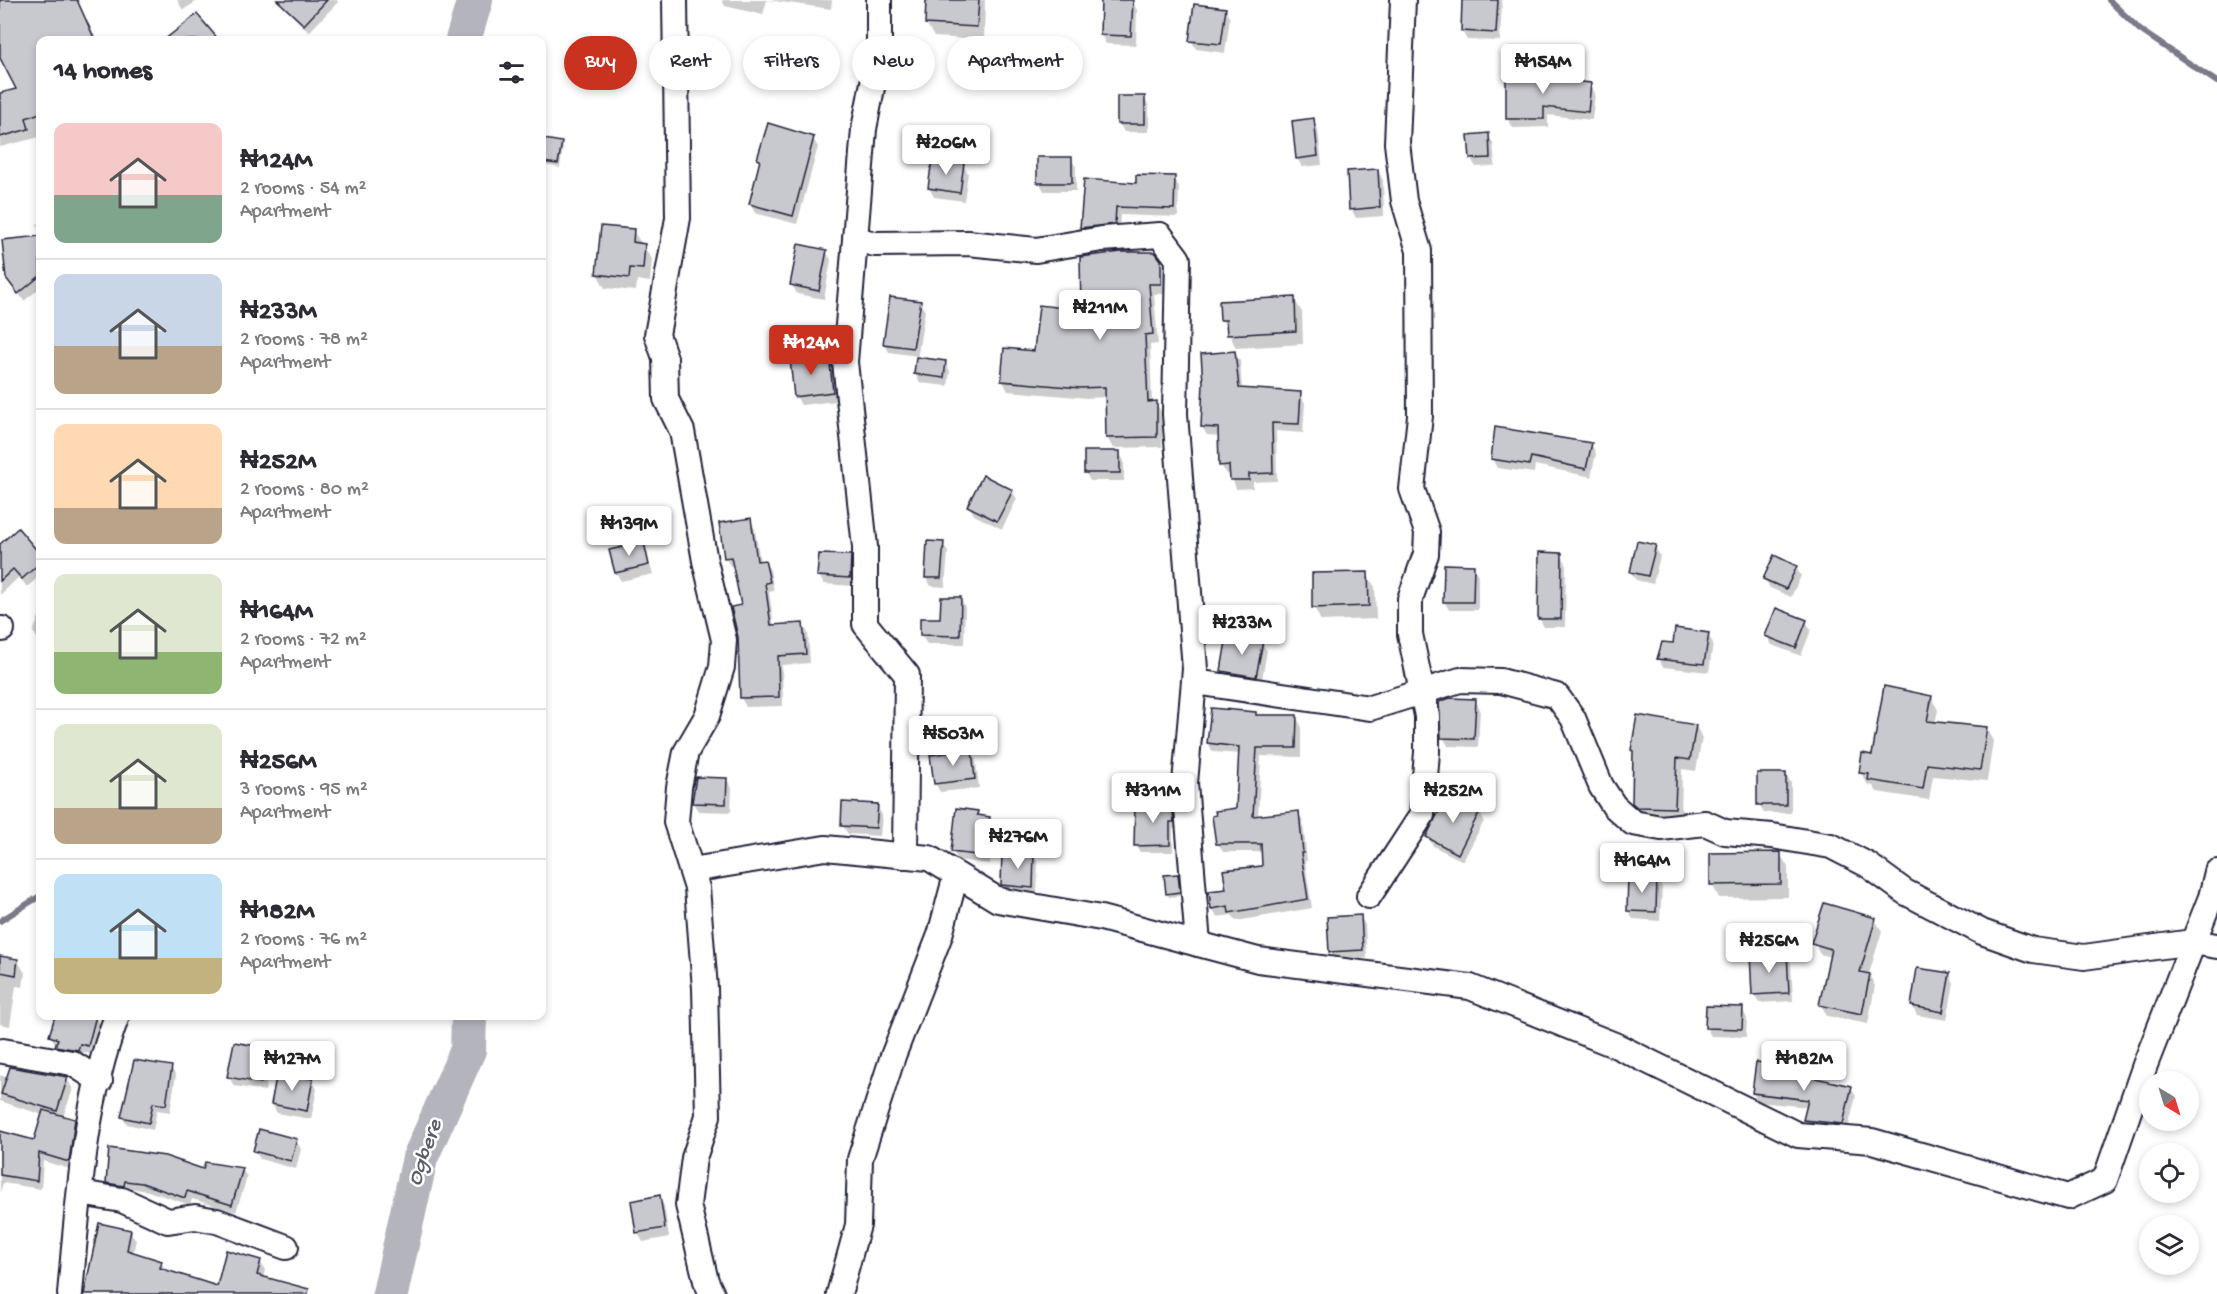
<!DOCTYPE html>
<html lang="en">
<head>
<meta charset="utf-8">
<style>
	:root { --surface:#fff; --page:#f2f2f3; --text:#2b2b33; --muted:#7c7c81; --line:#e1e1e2; --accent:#c8321e }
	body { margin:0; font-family:"Gochi Hand",sans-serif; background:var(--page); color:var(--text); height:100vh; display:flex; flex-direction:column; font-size:22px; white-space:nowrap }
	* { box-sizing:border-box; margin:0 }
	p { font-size:20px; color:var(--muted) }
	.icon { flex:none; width:33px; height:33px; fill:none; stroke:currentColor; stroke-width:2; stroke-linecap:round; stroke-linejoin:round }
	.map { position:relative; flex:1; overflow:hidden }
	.details { position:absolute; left:36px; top:36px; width:510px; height:984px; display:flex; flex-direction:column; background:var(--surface); border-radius:12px; box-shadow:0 3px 9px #0003 }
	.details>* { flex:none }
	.guide { position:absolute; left:564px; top:36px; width:570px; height:54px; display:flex; gap:12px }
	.needle { width:39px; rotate:142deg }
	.fabs { position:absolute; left:2139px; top:1071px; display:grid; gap:12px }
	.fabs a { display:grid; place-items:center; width:60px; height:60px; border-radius:50%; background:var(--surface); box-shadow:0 3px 9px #0003; font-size:30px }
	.price { position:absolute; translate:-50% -51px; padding:0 14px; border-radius:6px; background:#fff; color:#222; font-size:20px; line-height:39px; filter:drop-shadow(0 2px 3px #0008) }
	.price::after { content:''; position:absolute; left:50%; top:36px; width:18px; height:14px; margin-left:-9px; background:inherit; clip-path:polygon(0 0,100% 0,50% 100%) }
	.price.on { background:var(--accent); color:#fff }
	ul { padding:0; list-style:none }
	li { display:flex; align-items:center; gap:18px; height:150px; padding:0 18px }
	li+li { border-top:2px solid var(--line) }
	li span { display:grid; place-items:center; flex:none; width:168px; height:120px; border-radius:12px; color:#555 }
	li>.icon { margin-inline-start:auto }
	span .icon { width:72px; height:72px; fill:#fffc; stroke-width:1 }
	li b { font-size:26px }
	h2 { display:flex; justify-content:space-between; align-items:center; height:72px; padding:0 18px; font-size:26px }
	.chip { padding:0 21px; border-radius:27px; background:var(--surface); box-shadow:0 3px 9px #0003; font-size:21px; line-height:54px }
	.chip.on { background:var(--accent); color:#fff }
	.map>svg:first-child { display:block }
</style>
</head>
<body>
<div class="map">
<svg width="2217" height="1294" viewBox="0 0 2217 1294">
	<rect width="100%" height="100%" fill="#fff"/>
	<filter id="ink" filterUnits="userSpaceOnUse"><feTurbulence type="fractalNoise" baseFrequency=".0167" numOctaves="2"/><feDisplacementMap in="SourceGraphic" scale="12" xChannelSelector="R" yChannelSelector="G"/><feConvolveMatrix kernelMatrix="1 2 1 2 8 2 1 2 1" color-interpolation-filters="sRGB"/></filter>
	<g filter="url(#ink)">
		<g fill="#0003">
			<path d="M0,0H76L94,40H40V137L0,147V95L18,90L0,54Z"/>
			<path d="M177,0H199L183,10Z"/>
			<path d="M279,0H337L338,2L309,32L284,8Z"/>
			<path d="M722,0H832L831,9L767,0L763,15L725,6Z"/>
			<path d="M928,0H985L984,40L934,37L926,23Z"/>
			<path d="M1103,0L1132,1L1137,10L1136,45L1106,44L1101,35Z"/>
			<path d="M1464,0H1502L1500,41L1467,40L1462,31Z"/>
			<path d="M1225,9L1230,18L1225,53L1196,49L1191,40Z"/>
			<path d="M197,16L217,40H171L169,38Z"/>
			<path d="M1543,73L1546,79L1590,84L1595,93L1592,120L1548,115V127L1513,128L1508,119Z"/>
			<path d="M1144,97L1149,106V132H1124L1119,123Z"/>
			<path d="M1313,120L1318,129L1322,165L1302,167L1297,158Z"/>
			<path d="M1488,135L1493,143L1495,166L1476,167L1471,159Z"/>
			<path d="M813,139L818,147L797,224L755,213L750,204L761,163L758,159Z"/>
			<path d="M545,141L561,143L563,147L560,168L544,165L542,161Z"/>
			<path d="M1071,158L1076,167V191H1044L1039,182Z"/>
			<path d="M963,165L968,173L964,201L934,197L929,188Z"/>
			<path d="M1378,171L1383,180L1384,216L1356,218L1351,209Z"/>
			<path d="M1174,178L1179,187L1178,217L1120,215L1119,232L1086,236L1082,228L1085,181L1138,185Z"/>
			<path d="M40,223V235L37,224Z"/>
			<path d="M633,231L652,259L650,282L637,280L636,291L605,288L597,274Z"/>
			<path d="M40,237V277L38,278L40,288L24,301L7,277L3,242Z"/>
			<path d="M826,251L831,260L824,299L797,294L792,285Z"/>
			<path d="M1160,261L1166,272V294H1154L1158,344L1150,345L1152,403H1156L1162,413V447L1113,448L1107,438V397L1087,398L1008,391L1002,380L1083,311Z"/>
			<path d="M1294,299L1302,312L1303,344L1236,348L1222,320Z"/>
			<path d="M920,303L925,311L917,359L945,362L950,371L948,386L920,383L915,374L917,356L889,352L884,343Z"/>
			<path d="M1235,353L1240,361L1242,390L1300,394L1305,403L1303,433L1276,431L1277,481L1253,482V488L1236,489L1231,474H1226L1221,465L1220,436L1207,435L1202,427Z"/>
			<path d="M828,356L833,365L837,401L801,405L796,396Z"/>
			<path d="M1591,444L1596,453L1591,477L1535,465L1534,473L1497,468L1492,459Z"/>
			<path d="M1119,452L1124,461V481H1090L1085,472Z"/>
			<path d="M1012,491L1017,499L1002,529L974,515L969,506Z"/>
			<path d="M750,520L755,529L760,562H765L770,570L774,591L769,592L774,627L803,625L808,633L810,663L782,665L783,706L746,707L741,698L743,607L735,565L730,566L725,557Z"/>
			<path d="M18,531L40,556V576L27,587L19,577L0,595V546Z"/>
			<path d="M643,544L653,574L621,581L616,573Z"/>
			<path d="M943,544L948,552L945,587L931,586L926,577Z"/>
			<path d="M1655,547L1660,556L1653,584L1636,580L1631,572Z"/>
			<path d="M1561,554L1566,563L1565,627H1544L1539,618Z"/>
			<path d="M850,557L855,566L854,586L824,584L819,576Z"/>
			<path d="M1473,566L1478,575V610H1449L1444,601Z"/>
			<path d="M1796,567L1801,576L1791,597L1770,588L1765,579Z"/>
			<path d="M1367,574L1375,587L1376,619L1321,621L1314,607Z"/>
			<path d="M960,598L965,607L964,644H927L921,635L922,619H942Z"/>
			<path d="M40,614V642L33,632Z"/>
			<path d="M1806,621L1811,630L1801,656L1772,645L1767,636Z"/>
			<path d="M1708,635L1713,643L1709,672L1663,667L1658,658L1674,644Z"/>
			<path d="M1262,643L1267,651L1261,685L1227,680L1222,671Z"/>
			<path d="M1931,697L1938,710L1935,723L1986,728L1993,741L1987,781L1933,776L1929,800L1877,792L1873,786L1868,785L1861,773Z"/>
			<path d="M1475,700L1480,709L1478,747L1448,746L1443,737Z"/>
			<path d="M1257,716L1296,717L1301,725V757L1261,756L1258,817L1298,813L1303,821L1307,861H1305L1312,908L1236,921L1232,915L1217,917L1212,908L1227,890L1264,868L1263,852H1223L1218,843L1238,809L1241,754L1213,752L1208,743Z"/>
			<path d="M1696,726L1702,738L1696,771L1682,769L1681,819L1640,814L1633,802L1634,754L1632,750Z"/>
			<path d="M971,752L976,761L979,788L940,792L935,783Z"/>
			<path d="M1786,774L1791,783V813H1764L1759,804Z"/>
			<path d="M727,780L732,788L731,812L698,811L693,803Z"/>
			<path d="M1171,804L1175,811L1177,829H1173V852H1140L1136,846Z"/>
			<path d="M877,806L882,815L880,836L848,834L842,825Z"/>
			<path d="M977,812L979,817L989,818L994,827L990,864L958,860L953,852Z"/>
			<path d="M1479,812L1484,821L1463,861L1433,846L1428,837Z"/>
			<path d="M1780,854L1788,867V897L1719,898L1712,884Z"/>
			<path d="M1033,855L1038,863L1037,896L1007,893L1002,885Z"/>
			<path d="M1177,876L1181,896L1169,897L1167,893Z"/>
			<path d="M1657,878L1662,887L1660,921L1633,919L1628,911Z"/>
			<path d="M1360,916L1365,925L1367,958L1336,961L1331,952L1328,919Z"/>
			<path d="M1875,920L1882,931L1869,974L1875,986L1868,1024L1827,1016L1821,1005L1831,957L1820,954L1813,942Z"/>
			<path d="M1786,954L1791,963L1793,1001L1759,1003L1754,995Z"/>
			<path d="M0,958L17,960L25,973L23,987L16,986L10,1026L0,1024Z"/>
			<path d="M1949,974L1954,983L1947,1020L1917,1015L1912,1006Z"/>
			<path d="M1742,1009L1747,1018L1746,1037L1711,1036L1706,1027Z"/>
			<path d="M56,1016H95L100,1025L93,1054L84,1052L82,1058L62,1054L51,1036Z"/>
			<path d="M266,1049L271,1058L265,1091L234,1086L229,1077Z"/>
			<path d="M171,1068L176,1075L170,1112L157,1110L153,1130L127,1124L122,1117Z"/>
			<path d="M1793,1068L1797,1076L1851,1088L1856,1096L1847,1133L1810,1129L1805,1120L1808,1107L1758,1102L1753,1093Z"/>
			<path d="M0,1075L8,1078L67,1079L73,1089L63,1117L74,1120L79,1129L73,1170L43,1161L41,1189L3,1183L0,1192V1145L35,1142L43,1115L0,1101Z"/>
			<path d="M312,1080L317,1089L311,1119L277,1113L272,1104Z"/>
			<path d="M296,1140L301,1149L296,1169L260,1159L255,1151Z"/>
			<path d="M242,1169L247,1177L236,1212L192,1199L190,1205L148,1191L129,1188L128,1194L113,1191L108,1183L204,1170Z"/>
			<path d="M659,1197L664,1206L669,1237L643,1242L638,1233L632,1202Z"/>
			<path d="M100,1224L130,1231L136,1240L133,1253L161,1262L167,1272L216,1294L260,1261L265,1270L263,1278L296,1294H86Z"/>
		</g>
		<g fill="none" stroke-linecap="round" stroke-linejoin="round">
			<g stroke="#7a7a88" stroke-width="6">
				<path d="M2109,0L2140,30L2217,82"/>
				<path d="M0,921L40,896"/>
			</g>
			<g stroke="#b4b4bc" stroke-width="36">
				<path d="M463,40L475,0"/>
				<path d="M390,1294L420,1158L468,1050L469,1016"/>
			</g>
		</g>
		<g fill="#c8c8cf" stroke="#22223b" stroke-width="1.5">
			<path d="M0,0H77L95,40H40V113L26,118L29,129L0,137V93L16,89L0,58Z"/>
			<path d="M277,0H327L304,25Z"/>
			<path d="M926,0H979L977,27L925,24Z"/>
			<path d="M1101,0H1133L1131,36L1100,35Z"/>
			<path d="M1462,0H1498L1496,33L1461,31Z"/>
			<path d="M1194,4L1226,8L1221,44L1189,41Z"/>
			<path d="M197,14L219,40H164Z"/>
			<path d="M1506,72H1544V78L1591,83L1588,112L1544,107V119H1506Z"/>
			<rect x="1117" y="96" width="28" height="28"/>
			<path d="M1314,118L1318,156L1296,159L1292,121Z"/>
			<path d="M768,123L814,137L793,216L749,204L760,160L757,159Z"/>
			<path d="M1489,133L1490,158L1470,159L1468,135Z"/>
			<path d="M544,139L562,142L558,164L542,162Z"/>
			<rect x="1037" y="157" width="35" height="26"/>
			<path d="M932,159L964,163L960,193L928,188Z"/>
			<path d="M1378,169L1380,207L1349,210L1347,171Z"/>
			<path d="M1136,175L1175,176L1174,209L1116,207L1115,224L1080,228L1084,179L1136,183Z"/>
			<path d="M601,226L634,229L633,242L645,244L643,269L630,268L629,278L596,274Z"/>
			<path d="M40,236V276L18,294L6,278L2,240Z"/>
			<path d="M798,244L827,250L819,291L790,285Z"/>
			<path d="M1121,252H1155L1161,260V284H1149L1153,334L1145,335L1148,402L1157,401V437L1106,438L1105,387L1080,388L1001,381L1004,348L1034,351L1039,305L1081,310L1080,257Z"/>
			<path d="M890,297L921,301L913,348L883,344Z"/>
			<path d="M1295,297L1296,331L1227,335L1226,320H1220L1219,301Z"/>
			<path d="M1235,351L1239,388L1301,392L1299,424L1272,423L1273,473L1249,474V480H1230L1229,465L1219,466L1218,428L1201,427L1203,383L1201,354Z"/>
			<path d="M829,355L833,392L794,397L790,359Z"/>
			<path d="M916,357L946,361L944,378L914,374Z"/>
			<path d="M1495,427L1592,443L1586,469L1531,457L1529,465L1491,459Z"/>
			<rect x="1084" y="451" width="36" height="22"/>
			<path d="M983,475L1013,490L997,521L967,506Z"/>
			<path d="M751,518L757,561L765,560L770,582L765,583L771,625L803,623L806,654L778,656L779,697L740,698L738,637L731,607L741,605L731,557L724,558L719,523Z"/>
			<path d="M18,528L40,554V563L22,579L13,569L0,581V544Z"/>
			<path d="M927,541L944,542L941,578H925Z"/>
			<path d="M1637,541L1656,545L1648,576L1630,572Z"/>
			<path d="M644,542L649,565L615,573L609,550Z"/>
			<path d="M1539,552L1562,553L1561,619H1538Z"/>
			<path d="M819,554L851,555L850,578L817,576Z"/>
			<path d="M1774,555L1797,566L1786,589L1763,579Z"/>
			<path d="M1444,564L1474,565L1473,602H1443Z"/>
			<path d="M1368,572L1369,606L1312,608V573Z"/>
			<path d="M941,597H961L960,636L920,635V618H940Z"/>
			<path d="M1776,608L1807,620L1796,648L1765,636Z"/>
			<path d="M1675,628L1709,633L1704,664L1657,659L1662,642L1673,643Z"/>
			<path d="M1227,635L1263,641L1256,677L1221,671Z"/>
			<path d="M1884,686L1932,696L1927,721L1987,727L1980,770L1927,764L1923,789L1868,780L1869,774L1859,773L1862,753L1872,755Z"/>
			<path d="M1450,698L1476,699L1474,739L1441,738L1439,702Z"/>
			<path d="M1211,708L1256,712V715H1297L1296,748H1257L1253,816L1299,811L1303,853H1301L1308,899L1229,913L1228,906L1211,909L1209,891L1226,889L1223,870L1262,866L1261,844H1216L1212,816L1216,815L1215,811L1236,808L1239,747L1207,743Z"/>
			<path d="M1637,715L1696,725L1690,760L1677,758L1675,808L1637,807L1632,803L1633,751L1631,750Z"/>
			<path d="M972,750L975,779L934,784L930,755Z"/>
			<rect x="1757" y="773" width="29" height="32"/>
			<path d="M696,777L727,778L726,804L692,803Z"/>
			<path d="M1447,795L1480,811L1458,854L1426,837Z"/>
			<path d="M842,802L878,804L876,828L841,826Z"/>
			<path d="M1135,803H1172L1174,822H1170V845L1134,846Z"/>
			<path d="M956,808L978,811L977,815L990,817L985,856L951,852Z"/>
			<path d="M1002,852L1034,853L1033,888L1001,885Z"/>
			<path d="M1781,852V884L1710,885V853Z"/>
			<path d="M1178,874L1180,892L1166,894L1164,875Z"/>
			<path d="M1628,875L1657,876L1656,912L1627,911Z"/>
			<path d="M1824,903L1876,918L1860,972L1870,974L1862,1014L1819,1005L1831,949L1811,943Z"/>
			<path d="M1361,915L1363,950L1329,952L1327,917Z"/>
			<path d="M1787,952L1789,993L1752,995L1750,954Z"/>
			<path d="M0,956L18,959L16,975L0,972Z"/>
			<path d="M1917,968L1950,973L1943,1012L1911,1006Z"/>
			<path d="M1706,1006L1743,1007L1742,1029L1705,1028Z"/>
			<path d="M55,1016H96L88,1046L80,1044L78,1050L55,1046L58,1039L49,1036Z"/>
			<path d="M234,1042L267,1048L261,1083L227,1077Z"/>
			<path d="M134,1060L172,1066L166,1105L153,1103L149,1123L121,1117Z"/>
			<path d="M1756,1062L1794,1066L1793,1073L1852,1086L1843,1124L1803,1120L1808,1100L1752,1093Z"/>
			<path d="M10,1067L68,1077L57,1111L1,1094Z"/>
			<path d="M277,1072L313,1079L307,1111L271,1104Z"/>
			<path d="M43,1110L75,1119L69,1162L39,1153L37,1181L0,1175V1131L34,1140Z"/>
			<path d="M259,1129L297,1139L291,1161L253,1151Z"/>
			<path d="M109,1148L165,1156L203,1169L205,1162L243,1168L232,1205L187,1191L185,1198L142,1183L125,1181L124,1186L106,1183Z"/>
			<path d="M660,1195L665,1228L636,1233L631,1201Z"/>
			<path d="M99,1223L131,1230L127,1250L162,1261L160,1268L217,1286L226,1250L261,1260L257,1275L309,1289L308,1294H84Z"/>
		</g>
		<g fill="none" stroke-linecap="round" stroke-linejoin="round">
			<g stroke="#22223b" stroke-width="28">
				<g id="street">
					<path d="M675,0L678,218L657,335L665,358L666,399L682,431L705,561L724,640L722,667L707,716L686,752L679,787L676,822L697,888L705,988L708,1116L694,1158L688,1205L706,1281L712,1294"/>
					<path d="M879,0V52L864,129L845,362L865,547V624L907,675L905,856"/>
					<path d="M855,239L875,244L968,243L1036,250L1102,239L1160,235L1178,259L1175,414L1195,669L1185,783L1198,944"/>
					<path d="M0,629H2"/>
					<path d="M1195,682L1370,708L1460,680L1501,681L1557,696L1573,718L1601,786L1614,806L1633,823L1661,828L1705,823L1725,832L1772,836L1831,846L1868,865L1905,892L1982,932L2033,950L2084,957L2192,942L2217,946"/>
					<path d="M692,870L825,848L929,858L998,900L1101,918L1258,960L1470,987L1617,1046L1798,1135L1872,1141L2068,1197L2105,1180L2145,1065L2211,897L2217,872"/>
					<path d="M1369,896L1422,815L1427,752V716L1410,634V599L1426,554L1427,532L1412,489L1420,416L1419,251L1404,201L1397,143L1403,0"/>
					<path d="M3,1051L72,1063L100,1081"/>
					<path d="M80,1193L122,1200L168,1221L195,1217L217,1221L286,1247"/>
					<path d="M70,1294C78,1203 84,1102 117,1016"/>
					<path d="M839,1294L858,1225L860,1159L893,1056L940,935L956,875"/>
				</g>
			</g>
			<use href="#street" stroke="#fff" stroke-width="24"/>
		</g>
	</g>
	<g text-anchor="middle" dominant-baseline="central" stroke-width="5" stroke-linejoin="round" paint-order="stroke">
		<g font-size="22" font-style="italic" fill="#5c5c6f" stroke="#fff">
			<text transform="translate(426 1153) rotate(-71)">Ogbere</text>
		</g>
	</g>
</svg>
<div class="fabs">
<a><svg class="needle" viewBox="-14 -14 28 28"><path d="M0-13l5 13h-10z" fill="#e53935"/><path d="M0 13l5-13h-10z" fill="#7c7c81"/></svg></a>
<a><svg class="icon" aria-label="locate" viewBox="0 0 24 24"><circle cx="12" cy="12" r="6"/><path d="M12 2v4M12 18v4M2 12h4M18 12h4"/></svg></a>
<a><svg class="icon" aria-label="layers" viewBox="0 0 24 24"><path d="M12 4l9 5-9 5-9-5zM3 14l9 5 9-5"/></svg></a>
</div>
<b class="price" style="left:1543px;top:95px">₦154M</b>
<b class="price" style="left:946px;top:176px">₦206M</b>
<b class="price" style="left:1100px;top:341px">₦211M</b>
<b class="price on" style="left:811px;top:376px">₦124M</b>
<b class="price" style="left:629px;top:557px">₦139M</b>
<b class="price" style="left:1242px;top:656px">₦233M</b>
<b class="price" style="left:953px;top:767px">₦503M</b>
<b class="price" style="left:1153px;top:824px">₦311M</b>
<b class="price" style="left:1453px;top:824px">₦252M</b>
<b class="price" style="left:1018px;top:870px">₦276M</b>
<b class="price" style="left:1642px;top:894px">₦164M</b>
<b class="price" style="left:1769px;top:974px">₦256M</b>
<b class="price" style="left:292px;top:1092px">₦127M</b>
<b class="price" style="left:1804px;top:1092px">₦182M</b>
<div class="guide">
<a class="chip on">Buy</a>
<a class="chip">Rent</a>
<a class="chip">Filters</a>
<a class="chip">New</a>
<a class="chip">Apartment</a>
</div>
<section class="details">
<h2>14 homes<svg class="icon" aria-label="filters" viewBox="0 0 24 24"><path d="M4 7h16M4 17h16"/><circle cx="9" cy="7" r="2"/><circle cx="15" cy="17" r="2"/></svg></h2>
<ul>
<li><span style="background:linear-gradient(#f6c9c9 60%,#7fa58c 0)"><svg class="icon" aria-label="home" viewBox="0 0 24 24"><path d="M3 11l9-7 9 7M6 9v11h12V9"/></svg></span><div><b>₦124M</b><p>2 rooms · 54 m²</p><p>Apartment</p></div></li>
<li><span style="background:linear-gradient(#c9d6e8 60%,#b9a48a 0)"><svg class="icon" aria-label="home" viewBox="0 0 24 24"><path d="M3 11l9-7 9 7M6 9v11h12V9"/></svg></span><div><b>₦233M</b><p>2 rooms · 78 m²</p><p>Apartment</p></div></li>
<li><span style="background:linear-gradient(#ffd9b3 70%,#b9a48a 0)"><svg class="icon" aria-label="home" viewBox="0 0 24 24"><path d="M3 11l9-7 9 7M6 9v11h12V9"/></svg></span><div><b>₦252M</b><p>2 rooms · 80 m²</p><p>Apartment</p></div></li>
<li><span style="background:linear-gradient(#dfe7d0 65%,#8fb573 0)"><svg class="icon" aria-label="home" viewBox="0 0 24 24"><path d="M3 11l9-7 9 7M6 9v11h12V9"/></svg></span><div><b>₦164M</b><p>2 rooms · 72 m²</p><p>Apartment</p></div></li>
<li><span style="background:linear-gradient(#dfe7d0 70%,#b9a48a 0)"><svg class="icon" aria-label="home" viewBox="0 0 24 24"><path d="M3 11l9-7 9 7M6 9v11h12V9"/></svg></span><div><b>₦256M</b><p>3 rooms · 95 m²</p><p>Apartment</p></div></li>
<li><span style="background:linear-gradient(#bfe0f5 70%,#c2b280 0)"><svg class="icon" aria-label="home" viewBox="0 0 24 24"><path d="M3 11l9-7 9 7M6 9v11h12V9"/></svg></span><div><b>₦182M</b><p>2 rooms · 76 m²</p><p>Apartment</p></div></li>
</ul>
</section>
</div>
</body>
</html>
